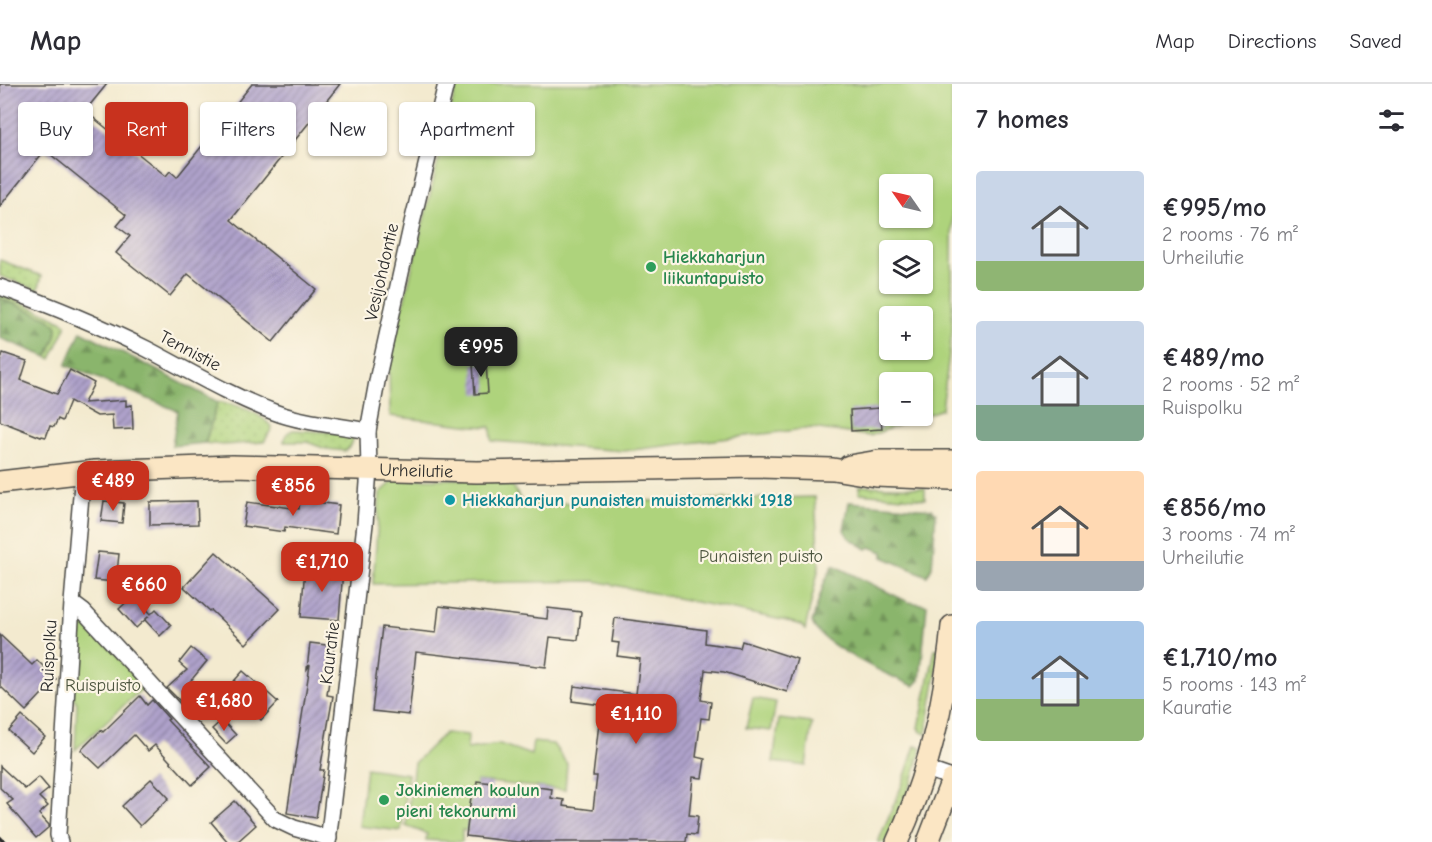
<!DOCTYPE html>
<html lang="en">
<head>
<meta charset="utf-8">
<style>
	:root { --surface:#fff; --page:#f2f2f3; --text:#2b2b33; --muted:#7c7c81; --line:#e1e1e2; --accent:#c8321e }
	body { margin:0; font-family:"Comic Neue",sans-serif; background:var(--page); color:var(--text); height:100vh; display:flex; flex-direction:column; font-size:22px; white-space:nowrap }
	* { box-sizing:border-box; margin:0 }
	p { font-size:20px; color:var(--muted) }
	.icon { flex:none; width:33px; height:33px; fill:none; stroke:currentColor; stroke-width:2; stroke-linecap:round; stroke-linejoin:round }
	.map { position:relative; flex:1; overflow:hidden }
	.side { display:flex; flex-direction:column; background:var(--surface); width:480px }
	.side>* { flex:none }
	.guide { position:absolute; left:18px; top:18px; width:570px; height:54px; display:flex; gap:12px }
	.needle { width:39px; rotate:304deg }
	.buttons { position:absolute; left:879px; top:90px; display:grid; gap:12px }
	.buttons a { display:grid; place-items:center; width:54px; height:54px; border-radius:6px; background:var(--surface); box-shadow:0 2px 4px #0004; font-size:30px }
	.price { position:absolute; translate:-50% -51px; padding:0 14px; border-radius:12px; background:var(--accent); color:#fff; font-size:20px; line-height:39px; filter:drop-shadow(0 2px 3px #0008) }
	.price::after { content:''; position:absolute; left:50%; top:36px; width:18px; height:14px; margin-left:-9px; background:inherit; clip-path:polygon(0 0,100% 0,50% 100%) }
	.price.selected { background:#222; color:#fff }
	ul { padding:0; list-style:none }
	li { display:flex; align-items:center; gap:18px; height:150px; padding:0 24px }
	li span { display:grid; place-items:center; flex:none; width:168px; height:120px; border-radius:6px; color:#555 }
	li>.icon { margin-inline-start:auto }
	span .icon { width:72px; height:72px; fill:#fffc; stroke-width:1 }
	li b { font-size:26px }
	h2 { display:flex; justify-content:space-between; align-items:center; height:72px; padding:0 24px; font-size:26px }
	.tag { padding:0 21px; border-radius:6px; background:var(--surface); box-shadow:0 2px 4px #0004; font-size:21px; line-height:54px }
	.tag.selected { background:var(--accent); color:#fff }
	header { display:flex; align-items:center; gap:36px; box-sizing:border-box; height:84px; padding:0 30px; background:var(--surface); border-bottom:2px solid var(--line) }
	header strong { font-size:28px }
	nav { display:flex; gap:33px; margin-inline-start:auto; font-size:21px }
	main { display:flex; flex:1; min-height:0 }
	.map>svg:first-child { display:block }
</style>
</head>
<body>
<header>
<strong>Map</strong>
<nav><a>Map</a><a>Directions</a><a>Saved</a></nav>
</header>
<main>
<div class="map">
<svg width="952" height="758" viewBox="0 0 952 758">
	<defs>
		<pattern id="grass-dots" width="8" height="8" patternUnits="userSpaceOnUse" patternTransform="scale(1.5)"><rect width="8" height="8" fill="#aed37c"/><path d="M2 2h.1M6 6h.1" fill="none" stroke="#96b56b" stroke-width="1.8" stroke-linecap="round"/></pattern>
		<pattern id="forest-firs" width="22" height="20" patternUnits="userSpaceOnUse" patternTransform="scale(1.5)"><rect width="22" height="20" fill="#8ab56c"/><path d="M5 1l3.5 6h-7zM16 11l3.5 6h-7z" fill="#719359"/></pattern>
		<pattern id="building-hatch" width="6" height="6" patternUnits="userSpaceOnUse" patternTransform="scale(1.5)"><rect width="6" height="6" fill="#afa2cb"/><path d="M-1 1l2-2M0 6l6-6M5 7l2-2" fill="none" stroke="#8f84a5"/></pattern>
	</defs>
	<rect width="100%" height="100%" fill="#fcf5e5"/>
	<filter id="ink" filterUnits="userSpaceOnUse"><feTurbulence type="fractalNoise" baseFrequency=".0167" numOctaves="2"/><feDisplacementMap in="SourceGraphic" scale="12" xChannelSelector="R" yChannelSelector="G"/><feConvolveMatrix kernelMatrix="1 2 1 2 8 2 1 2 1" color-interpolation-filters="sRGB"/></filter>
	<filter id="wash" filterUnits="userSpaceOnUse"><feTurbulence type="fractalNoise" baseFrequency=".008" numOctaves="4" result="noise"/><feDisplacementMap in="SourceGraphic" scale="24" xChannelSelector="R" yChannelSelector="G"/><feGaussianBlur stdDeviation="1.35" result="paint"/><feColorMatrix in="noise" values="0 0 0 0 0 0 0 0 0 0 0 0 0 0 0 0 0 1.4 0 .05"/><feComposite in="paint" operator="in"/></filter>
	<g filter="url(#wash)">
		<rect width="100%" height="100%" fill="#f3eacf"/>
		<g fill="url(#grass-dots)" stroke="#6c7f54" stroke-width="1.5">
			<path d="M0,176L42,192L38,206L0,192Z"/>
			<path d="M0,209L54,233L66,240V243L51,275L47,273L56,252L57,243L50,235L0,214Z"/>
			<path d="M218,318C234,319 264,330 272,344L264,358L223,361L205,359Z"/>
			<path d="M293,346L346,349L353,352C354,359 351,363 345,367L326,365L307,358H284C284,351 287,348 293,346Z"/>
			<path d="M860,402L925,404V415L859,409Z"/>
			<path d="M935,565H940L938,580L926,650L921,648L919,644Z"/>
			<path d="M915,662L922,663L912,698L886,758H878L902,701Z"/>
		</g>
		<g fill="url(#forest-firs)" stroke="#5a704c" stroke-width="1.5">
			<path d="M0,214L50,235L57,243L56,252L47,273L0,254Z"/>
			<path d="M81,247L218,318L205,359L172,362L178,327L66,281Z"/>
			<path d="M849,418L932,425L936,429L932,483L927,492L883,473V468L870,463L867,465L849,454L844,446Z"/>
			<path d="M833,481L908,518L927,521L920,596L914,602C892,593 818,560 812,538L824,499Z"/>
		</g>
		<g fill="#aed37c" stroke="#6c7f54" stroke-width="1.5" fill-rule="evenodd">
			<path d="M457,0H952V247L942,325L870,352L812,344L624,367L492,357L491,343L473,342L390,332L389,279ZM890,100H922V134H890ZM890,166H922V200H890ZM890,232H922V266H890ZM890,298H922V332H890Z"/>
			<path d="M396,395H482L512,401L522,418L560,419L815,413L819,483L805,546L801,541L787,537L595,497L373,500L380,409Z"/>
			<path d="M76,533L86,538L145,602L75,666L77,619L73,613Z"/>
			<path d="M753,614L776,618L771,647L746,644Z"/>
			<path d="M779,635L812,639L806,682L773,678Z"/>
			<path d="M445,649L468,651L467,665L500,660L531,671L533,658L553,660L567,680L565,706L477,697L476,705H472L467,747L462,746V758L426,756L427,750L406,742L414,679Z"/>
			<path d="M366,684L408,690L401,747L359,742Z"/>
		</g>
		<g id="blocks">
			<g fill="url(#building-hatch)">
				<path d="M0,0H107L85,27L166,92L170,87L177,93L252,0H340L231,136L316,205L273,258L188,190L170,212L116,169L130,152L117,142L126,131L45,66L0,122Z"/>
				<path d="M3,269L27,277L21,296L57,310L70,286L94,299L84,319L126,316V322L132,321L133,345L113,346L112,331L97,332L70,317L62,337L58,335L54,343L50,342L46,353L42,352L41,353L0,337V278Z"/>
				<path d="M486,279L488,309L475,310L473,280Z"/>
				<path d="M880,324L882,345L851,347L850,326Z"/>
				<path d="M300,416L339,421L336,450L285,443L284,448L243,442L247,418L299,425Z"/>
				<path d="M104,417L124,419L122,439L101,437Z"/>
				<path d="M197,417L198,440L150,441V418Z"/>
				<path d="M98,468L119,470L116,498L94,496Z"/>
				<path d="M216,468L280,525L246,560L211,526L210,527L184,503Z"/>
				<path d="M305,483L343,486L339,536L301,533Z"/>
				<path d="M134,511L151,530L156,525L171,541L160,552L145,536L149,532L136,544L119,525Z"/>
				<path d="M439,522L547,535L548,524L581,528L578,556L550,553L546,583L416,568L409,631L372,627L382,543L436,549Z"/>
				<path d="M615,534L706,546L705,559L740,564L742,557L797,575L787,608L724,588L705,586L701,616L711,618L709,635L701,634L696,673L705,675L702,694L693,693L689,731L698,732L696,751L687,750L686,758H518L466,752L472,705H476L477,697L492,699L491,708L536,712L537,703L552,705L551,714L564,716L563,722L593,726L597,692H593L601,621L572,617L574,602L636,610L640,575L617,572L619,559L612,558Z"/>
				<path d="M0,551L32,581L37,576L56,595L26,627L0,602Z"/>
				<path d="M310,559L334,562L327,611L333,612L320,686H324L316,734L287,729L310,581L307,585Z"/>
				<path d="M191,564L207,577L188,600L191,605L185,610L190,616L184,621L167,604L187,586L179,579Z"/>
				<path d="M243,587L278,618L261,636L227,605Z"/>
				<path d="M140,612L147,621L152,616L169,635L167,636L211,683L192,701L155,661L148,667L134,651L100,684L81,666L101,646L103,648Z"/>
				<path d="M22,632L45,653L32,668L9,647Z"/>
				<path d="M222,636L236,651L226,660L212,645Z"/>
				<path d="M0,682L25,705L39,693L49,705L39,713L48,722L39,730L49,741V743L36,754L7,720L13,716L0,704Z"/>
				<path d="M151,695L169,714L140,742L122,722Z"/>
				<path d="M235,717L256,741L237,758H228L211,738Z"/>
			</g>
		</g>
	</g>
	<g filter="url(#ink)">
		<use href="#blocks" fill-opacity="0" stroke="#494844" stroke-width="1.5"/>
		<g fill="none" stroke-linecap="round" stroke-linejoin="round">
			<g stroke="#494844" stroke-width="18">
				<g id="street">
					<path d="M0,203C50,221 99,241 147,265C189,287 229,311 274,328C303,339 337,341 368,347"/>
					<path d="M72,519L84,528L275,735L294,744L329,754"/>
					<path d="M926,685L952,694"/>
					<path d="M60,758L58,751L72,519L83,388"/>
					<path d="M328,758L365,440L369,385L368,347L378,292L412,139L446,0"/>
				</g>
			</g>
			<g stroke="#494844" stroke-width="24">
				<g id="secondary">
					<path d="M849,382L879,377H952"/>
					<path id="s1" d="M0,398L95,387L232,382L477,388L759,383L833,385L876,392L952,395"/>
					<path d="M897,758C929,690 945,617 952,542"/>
					<path d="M928,758L952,696"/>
				</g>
			</g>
			<use href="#street" stroke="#fff" stroke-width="15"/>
			<use href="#secondary" stroke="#fbe6c4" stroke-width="21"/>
			<path stroke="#2b2b2b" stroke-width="4.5" d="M0,754L4,758"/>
		</g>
	</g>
	<g fill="#2e9e5b" stroke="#fcf5e5" stroke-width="2">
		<circle cx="651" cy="183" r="6"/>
		<circle cx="384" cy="716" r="6"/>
	</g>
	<circle fill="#0f9aa8" stroke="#fcf5e5" stroke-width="2" cx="450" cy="416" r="6"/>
	<g text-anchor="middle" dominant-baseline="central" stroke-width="4.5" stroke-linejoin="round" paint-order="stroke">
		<g font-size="18" font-weight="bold" fill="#27864d" stroke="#fcf5e5" text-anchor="start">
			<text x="663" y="173">Hiekkaharjun<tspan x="663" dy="21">liikuntapuisto</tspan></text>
			<text x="396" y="706">Jokiniemen koulun<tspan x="396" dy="21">pieni tekonurmi</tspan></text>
		</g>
		<g font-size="18" fill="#2b2b2b" stroke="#fcf5e5">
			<text transform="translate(382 188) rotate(-77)">Vesijohdontie</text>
			<text transform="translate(190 267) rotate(28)">Tennistie</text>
			<text stroke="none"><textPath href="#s1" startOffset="417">Urheilutie</textPath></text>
			<text transform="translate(330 569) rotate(-83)">Kauratie</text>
			<text transform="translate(49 572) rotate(-87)">Ruispolku</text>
		</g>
		<g font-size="18" font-weight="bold" fill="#0d838f" stroke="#fcf5e5" text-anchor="start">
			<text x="462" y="416">Hiekkaharjun punaisten muistomerkki 1918</text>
		</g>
		<g font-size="18" fill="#4c553f" stroke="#fcf5e5">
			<text x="761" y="472">Punaisten puisto</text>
			<text x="103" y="601">Ruispuisto</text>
		</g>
	</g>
</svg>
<div class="buttons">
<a><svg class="needle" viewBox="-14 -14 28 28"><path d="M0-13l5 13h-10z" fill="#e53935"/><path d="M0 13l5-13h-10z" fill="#7c7c81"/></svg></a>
<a><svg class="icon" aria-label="layers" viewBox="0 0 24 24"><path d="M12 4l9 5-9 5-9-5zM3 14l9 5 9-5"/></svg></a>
<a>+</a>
<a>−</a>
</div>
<b class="price selected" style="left:481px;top:294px">€995</b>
<b class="price" style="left:113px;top:428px">€489</b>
<b class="price" style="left:293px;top:433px">€856</b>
<b class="price" style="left:322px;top:509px">€1,710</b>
<b class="price" style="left:144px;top:532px">€660</b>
<b class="price" style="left:224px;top:648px">€1,680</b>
<b class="price" style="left:636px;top:661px">€1,110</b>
<div class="guide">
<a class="tag">Buy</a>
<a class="tag selected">Rent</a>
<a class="tag">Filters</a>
<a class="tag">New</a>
<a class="tag">Apartment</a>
</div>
</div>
<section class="side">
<h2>7 homes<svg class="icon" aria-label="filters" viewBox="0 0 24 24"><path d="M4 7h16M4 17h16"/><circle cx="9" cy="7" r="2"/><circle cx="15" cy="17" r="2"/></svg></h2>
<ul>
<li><span style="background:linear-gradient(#c9d6e8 75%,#8fb573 0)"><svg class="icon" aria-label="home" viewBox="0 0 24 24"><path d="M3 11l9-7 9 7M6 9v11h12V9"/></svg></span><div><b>€995/mo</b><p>2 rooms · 76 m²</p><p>Urheilutie</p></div></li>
<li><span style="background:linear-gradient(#c9d6e8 70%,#7fa58c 0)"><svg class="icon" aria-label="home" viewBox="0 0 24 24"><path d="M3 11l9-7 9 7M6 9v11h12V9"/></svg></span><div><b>€489/mo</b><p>2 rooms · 52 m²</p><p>Ruispolku</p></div></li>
<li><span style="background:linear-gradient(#ffd9b3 75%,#9aa5b1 0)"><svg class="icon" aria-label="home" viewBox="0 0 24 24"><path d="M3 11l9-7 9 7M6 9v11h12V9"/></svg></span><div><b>€856/mo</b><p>3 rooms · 74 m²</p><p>Urheilutie</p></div></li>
<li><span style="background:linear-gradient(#a9c7e8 65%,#8fb573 0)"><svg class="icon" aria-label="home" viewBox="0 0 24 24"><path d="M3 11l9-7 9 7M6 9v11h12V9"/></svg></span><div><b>€1,710/mo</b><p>5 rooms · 143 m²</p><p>Kauratie</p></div></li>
</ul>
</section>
</main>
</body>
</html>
